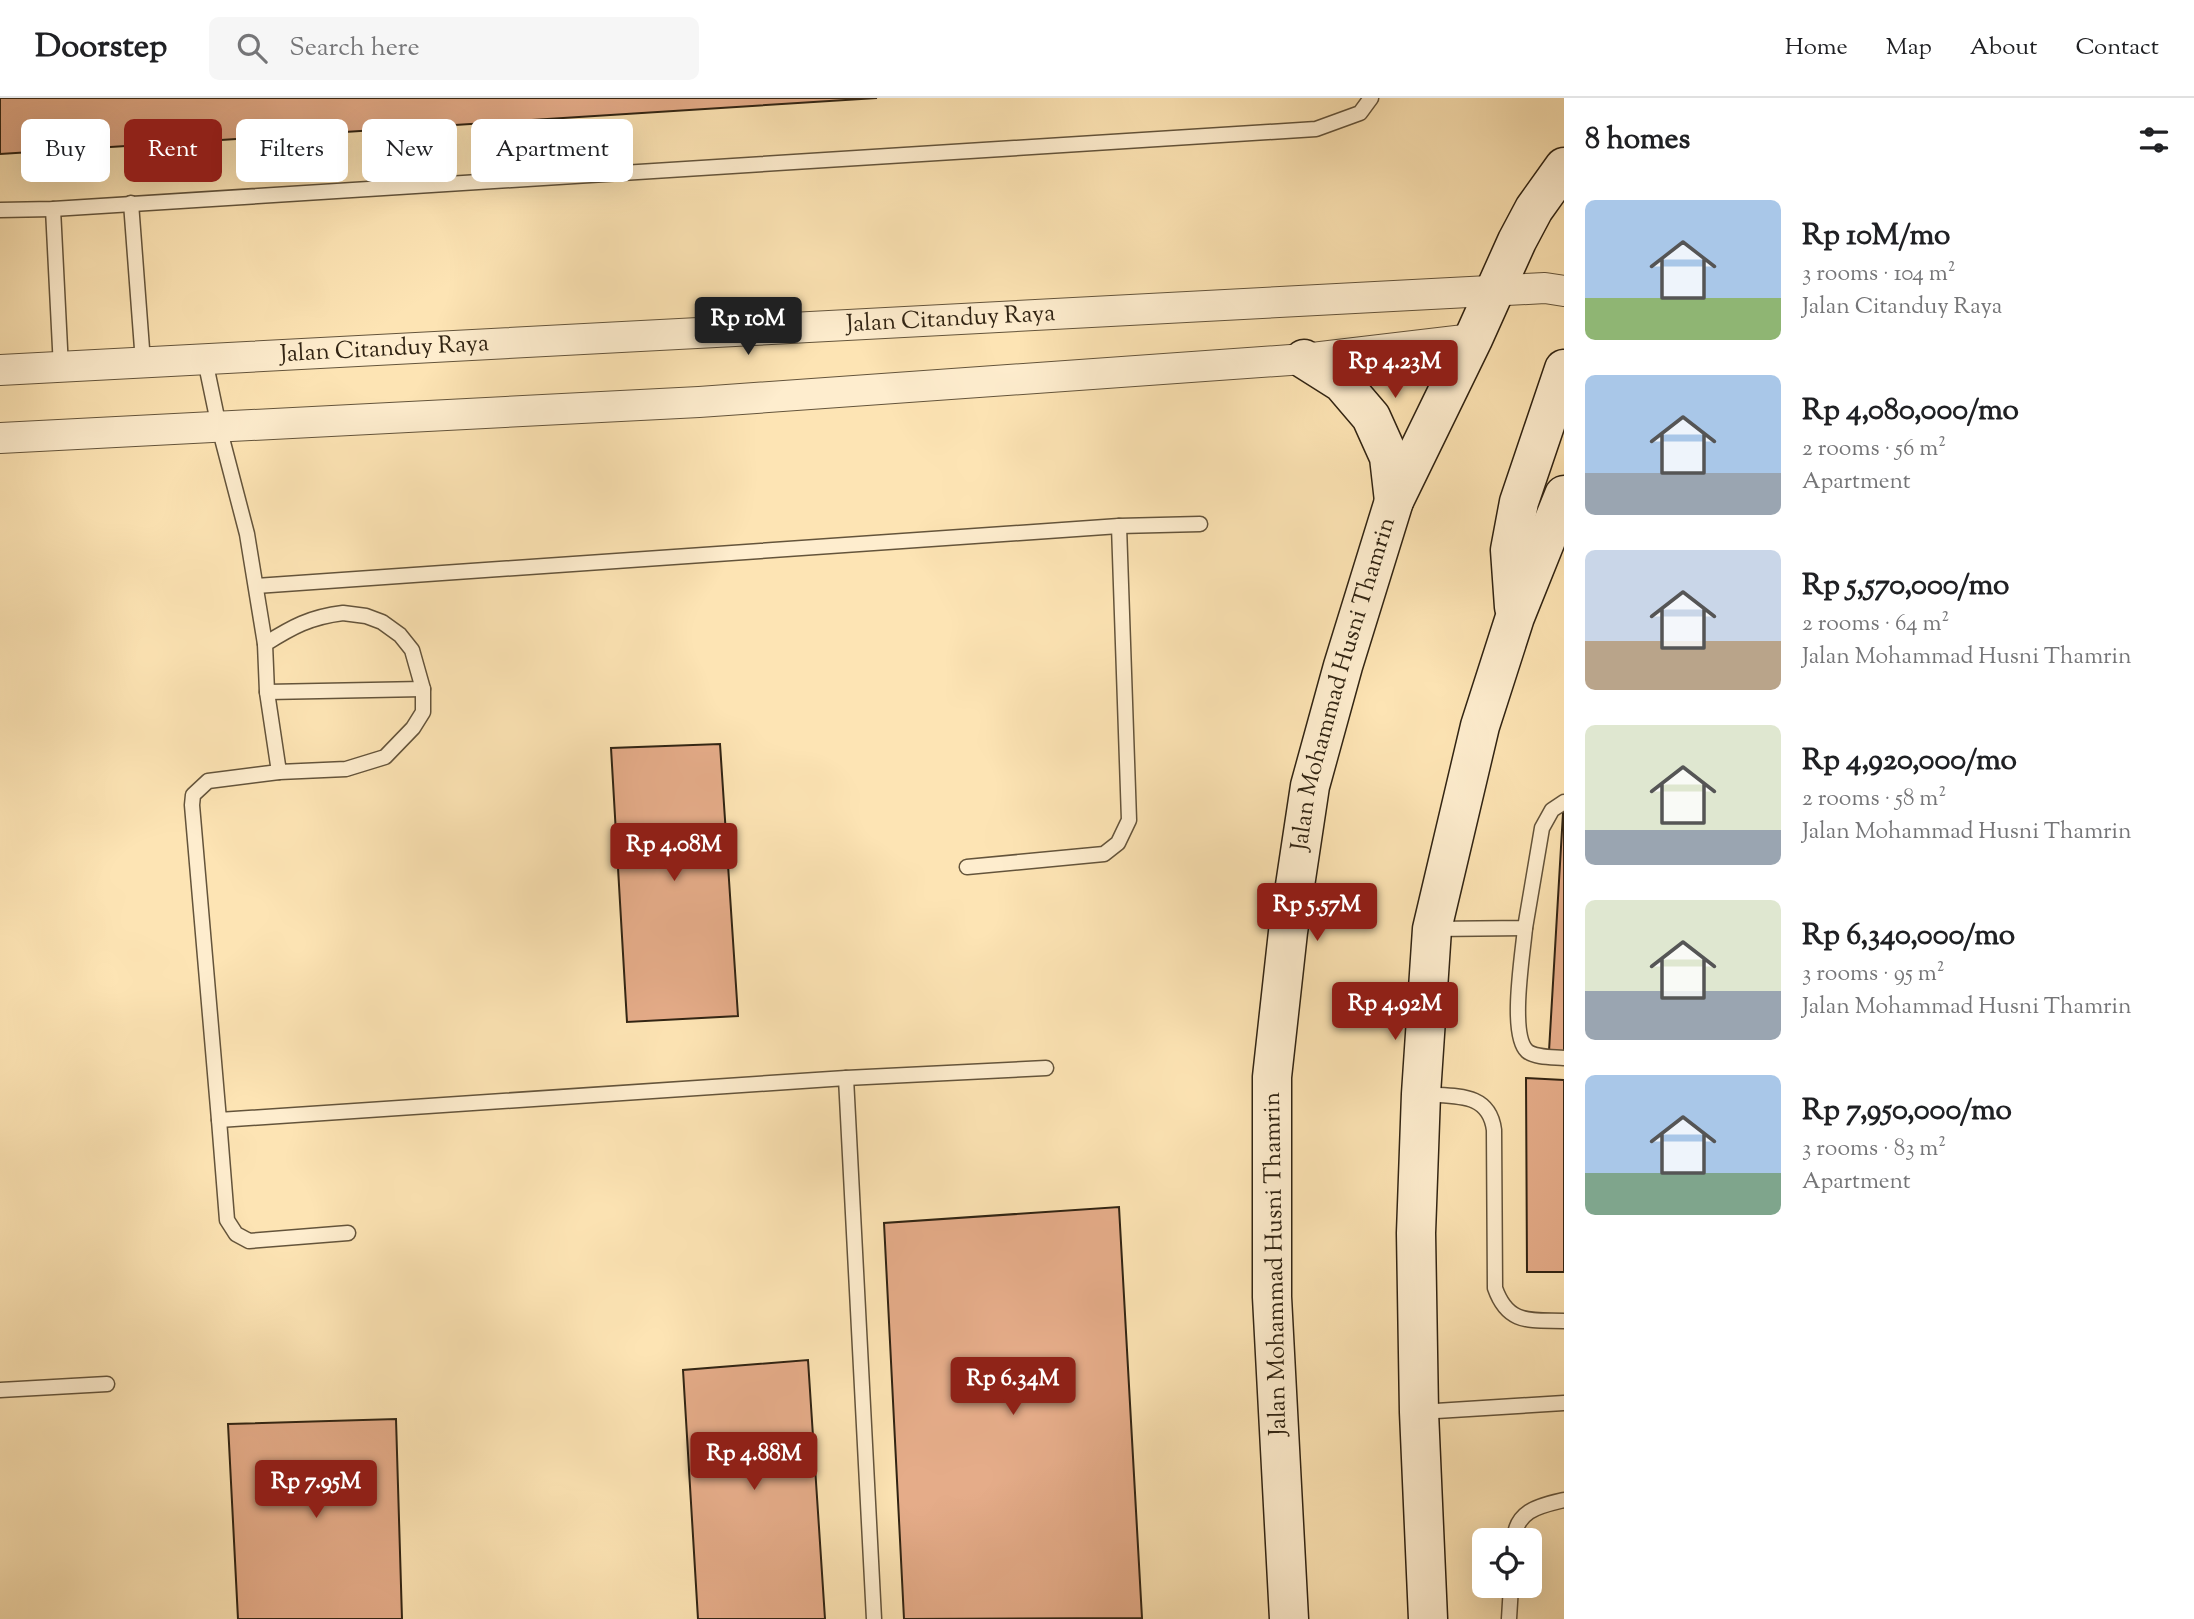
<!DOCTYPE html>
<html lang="en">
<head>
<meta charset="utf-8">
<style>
	:root { --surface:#fff; --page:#f6f6f6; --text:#202124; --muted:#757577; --line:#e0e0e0; --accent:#8f2418 }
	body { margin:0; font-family:"Sorts Mill Goudy",serif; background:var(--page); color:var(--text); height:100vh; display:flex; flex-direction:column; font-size:26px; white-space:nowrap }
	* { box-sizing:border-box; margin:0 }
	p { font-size:23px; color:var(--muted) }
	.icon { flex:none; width:38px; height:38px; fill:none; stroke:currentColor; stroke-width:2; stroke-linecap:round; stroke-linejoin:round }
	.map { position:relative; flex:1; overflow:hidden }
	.panel { display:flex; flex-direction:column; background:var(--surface); width:630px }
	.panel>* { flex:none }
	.banner { position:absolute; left:21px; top:21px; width:665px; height:63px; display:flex; gap:14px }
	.fabs { position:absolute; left:1472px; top:1430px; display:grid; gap:14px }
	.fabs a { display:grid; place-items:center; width:70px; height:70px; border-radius:10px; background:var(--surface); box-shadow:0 7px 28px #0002; font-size:35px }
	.price { position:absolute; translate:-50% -60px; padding:0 16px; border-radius:7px; background:var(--accent); color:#fff; font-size:23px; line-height:46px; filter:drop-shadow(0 2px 4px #0008) }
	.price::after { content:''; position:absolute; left:50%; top:42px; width:21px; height:16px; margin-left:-10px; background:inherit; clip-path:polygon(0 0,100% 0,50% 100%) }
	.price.active { background:#222; color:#fff }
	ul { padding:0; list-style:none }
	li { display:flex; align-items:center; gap:21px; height:175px; padding:0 21px }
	li span { display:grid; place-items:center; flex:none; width:196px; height:140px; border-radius:10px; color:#555 }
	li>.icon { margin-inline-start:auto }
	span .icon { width:84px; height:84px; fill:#fffc; stroke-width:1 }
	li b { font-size:30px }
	h2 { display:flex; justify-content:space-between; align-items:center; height:84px; padding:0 21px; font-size:30px }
	.tag { padding:0 24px; border-radius:10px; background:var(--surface); box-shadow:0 7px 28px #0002; font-size:24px; line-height:63px }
	.tag.active { background:var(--accent); color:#fff }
	header { display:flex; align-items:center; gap:42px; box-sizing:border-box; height:98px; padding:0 35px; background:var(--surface); border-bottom:2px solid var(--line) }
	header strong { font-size:33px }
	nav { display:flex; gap:38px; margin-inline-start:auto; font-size:24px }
	.search { width:490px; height:63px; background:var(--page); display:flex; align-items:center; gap:18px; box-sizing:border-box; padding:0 24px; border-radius:10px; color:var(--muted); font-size:26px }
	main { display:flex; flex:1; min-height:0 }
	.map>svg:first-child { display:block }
</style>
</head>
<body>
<header>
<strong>Doorstep</strong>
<div class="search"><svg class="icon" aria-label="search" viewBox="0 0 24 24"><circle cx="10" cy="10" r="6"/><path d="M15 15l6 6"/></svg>Search here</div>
<nav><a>Home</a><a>Map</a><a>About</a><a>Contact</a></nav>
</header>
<main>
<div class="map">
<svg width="1564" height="1521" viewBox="0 0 1564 1521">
	<rect width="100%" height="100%" fill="#fde4b4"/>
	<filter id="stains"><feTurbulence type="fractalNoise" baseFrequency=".00286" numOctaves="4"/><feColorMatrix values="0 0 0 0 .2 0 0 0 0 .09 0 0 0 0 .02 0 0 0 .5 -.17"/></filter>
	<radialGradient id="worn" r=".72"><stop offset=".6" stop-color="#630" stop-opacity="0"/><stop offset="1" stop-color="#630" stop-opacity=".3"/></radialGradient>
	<g fill="#e5ac89" stroke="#312413" stroke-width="2">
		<path d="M0,0H877L0,56Z"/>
		<path d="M720,646L738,918L627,924L611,650Z"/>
		<path d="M1563,715H1564V954L1549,953Z"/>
		<path d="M1526,980L1564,982V1174H1527Z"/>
		<path d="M1119,1109L1142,1520L904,1521L884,1125Z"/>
		<path d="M808,1262L825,1521H698L683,1272Z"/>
		<path d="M396,1321L402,1521H238L228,1326Z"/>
	</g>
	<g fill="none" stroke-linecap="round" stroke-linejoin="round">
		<g stroke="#64543b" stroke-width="17">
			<g id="lane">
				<path d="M131,105L143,264"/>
				<path d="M53,111L61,270"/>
				<path d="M0,112L53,111L1316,31L1360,15L1371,0"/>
				<path d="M205,262L219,329L247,436L265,546"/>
				<path d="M256,488L1119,428L1200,426"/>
				<path d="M343,515L366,518L382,524L400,537L412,552L423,591V614L413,630L385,659L346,671L279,674L267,594L265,546C292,529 310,519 343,515Z"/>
				<path d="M267,594L423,591"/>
				<path d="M279,674L208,683L193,697L192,707L219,1022L846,980L874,1521"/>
				<path d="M967,769L1104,756L1118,745L1129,722L1119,428"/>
				<path d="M1525,830C1523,855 1509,936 1527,953C1535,960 1554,959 1564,960"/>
				<path d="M1433,831L1525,830L1542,730L1552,712L1564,704"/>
				<path d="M846,980L1046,970"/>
				<path d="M1422,996C1454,999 1489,993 1494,1032L1495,1190C1508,1227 1530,1222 1564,1223"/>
				<path d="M219,1022L227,1122L236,1136L249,1143L348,1135"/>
				<path d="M0,1292L107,1286"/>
				<path d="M1420,1314L1564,1305"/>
				<path d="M1514,1442C1516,1412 1539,1408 1564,1402"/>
				<path d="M1509,1521L1511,1488"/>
			</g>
		</g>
		<g stroke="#64543b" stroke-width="32">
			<g id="street">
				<path id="s1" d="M0,272L1545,190L1564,193"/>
				<path d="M0,340L699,304L1304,261L1473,241"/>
			</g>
		</g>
		<g stroke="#312413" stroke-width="41">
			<g id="secondary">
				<path d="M1304,261L1342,285L1371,319L1389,359L1394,403"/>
				<path d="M1514,509L1510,452L1519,404L1564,271"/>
				<path id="s2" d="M1289,1521L1272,1199V979L1288,834L1310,688L1343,568L1394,403L1473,241L1517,143L1534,111L1564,69"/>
				<path d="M1428,1521L1419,1314L1416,1135L1421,996L1432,831L1480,628L1515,519L1564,397"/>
			</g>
		</g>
		<use href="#lane" stroke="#feedce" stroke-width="14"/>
		<use href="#street" stroke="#feedce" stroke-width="30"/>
		<use href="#secondary" stroke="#feedce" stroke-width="38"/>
	</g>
	<g text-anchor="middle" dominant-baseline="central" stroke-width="5" stroke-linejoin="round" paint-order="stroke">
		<g font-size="24" fill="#312413" stroke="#feedce">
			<text stroke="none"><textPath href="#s1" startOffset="952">Jalan Citanduy Raya</textPath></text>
			<text stroke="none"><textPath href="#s1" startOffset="385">Jalan Citanduy Raya</textPath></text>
			<text stroke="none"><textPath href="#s2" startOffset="943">Jalan Mohammad Husni Thamrin</textPath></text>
			<text transform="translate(1276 1166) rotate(-91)">Jalan Mohammad Husni Thamrin</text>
		</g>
	</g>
	<rect width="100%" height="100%" filter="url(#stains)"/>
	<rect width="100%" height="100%" fill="url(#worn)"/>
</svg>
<div class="fabs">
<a><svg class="icon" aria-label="locate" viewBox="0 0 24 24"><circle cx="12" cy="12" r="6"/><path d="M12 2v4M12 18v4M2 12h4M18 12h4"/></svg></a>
</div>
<b class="price active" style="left:748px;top:259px">Rp 10M</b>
<b class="price" style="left:1395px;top:302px">Rp 4.23M</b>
<b class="price" style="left:674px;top:785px">Rp 4.08M</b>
<b class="price" style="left:1317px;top:845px">Rp 5.57M</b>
<b class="price" style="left:1395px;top:944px">Rp 4.92M</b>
<b class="price" style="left:1013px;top:1319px">Rp 6.34M</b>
<b class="price" style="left:754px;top:1394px">Rp 4.88M</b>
<b class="price" style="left:316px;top:1422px">Rp 7.95M</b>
<div class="banner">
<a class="tag">Buy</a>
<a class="tag active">Rent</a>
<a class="tag">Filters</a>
<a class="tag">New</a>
<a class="tag">Apartment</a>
</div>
</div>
<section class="panel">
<h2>8 homes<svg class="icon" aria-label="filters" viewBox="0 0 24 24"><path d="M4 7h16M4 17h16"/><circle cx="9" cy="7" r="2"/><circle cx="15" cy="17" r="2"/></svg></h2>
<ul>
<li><span style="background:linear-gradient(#a9c7e8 70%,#8fb573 0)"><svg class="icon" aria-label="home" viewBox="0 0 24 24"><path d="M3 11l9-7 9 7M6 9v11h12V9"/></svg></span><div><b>Rp 10M/mo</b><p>3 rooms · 104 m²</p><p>Jalan Citanduy Raya</p></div></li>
<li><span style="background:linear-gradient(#a9c7e8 70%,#9aa5b1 0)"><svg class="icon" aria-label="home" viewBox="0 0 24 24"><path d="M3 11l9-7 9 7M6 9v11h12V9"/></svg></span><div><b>Rp 4,080,000/mo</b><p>2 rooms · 56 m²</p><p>Apartment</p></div></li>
<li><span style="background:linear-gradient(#c9d6e8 65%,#b9a48a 0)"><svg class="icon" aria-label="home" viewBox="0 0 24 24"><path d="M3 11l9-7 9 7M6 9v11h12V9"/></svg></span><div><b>Rp 5,570,000/mo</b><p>2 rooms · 64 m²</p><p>Jalan Mohammad Husni Thamrin</p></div></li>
<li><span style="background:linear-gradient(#dfe7d0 75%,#9aa5b1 0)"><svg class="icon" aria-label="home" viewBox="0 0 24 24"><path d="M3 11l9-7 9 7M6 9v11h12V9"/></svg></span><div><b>Rp 4,920,000/mo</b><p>2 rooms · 58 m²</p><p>Jalan Mohammad Husni Thamrin</p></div></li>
<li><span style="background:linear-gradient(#dfe7d0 65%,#9aa5b1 0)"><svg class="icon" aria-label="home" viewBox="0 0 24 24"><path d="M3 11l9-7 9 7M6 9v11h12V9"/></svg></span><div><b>Rp 6,340,000/mo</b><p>3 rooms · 95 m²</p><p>Jalan Mohammad Husni Thamrin</p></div></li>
<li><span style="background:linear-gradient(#a9c7e8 70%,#7fa58c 0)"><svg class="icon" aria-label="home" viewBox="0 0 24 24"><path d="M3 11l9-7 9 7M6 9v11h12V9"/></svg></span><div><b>Rp 7,950,000/mo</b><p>3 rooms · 83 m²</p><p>Apartment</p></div></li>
</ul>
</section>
</main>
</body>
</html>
